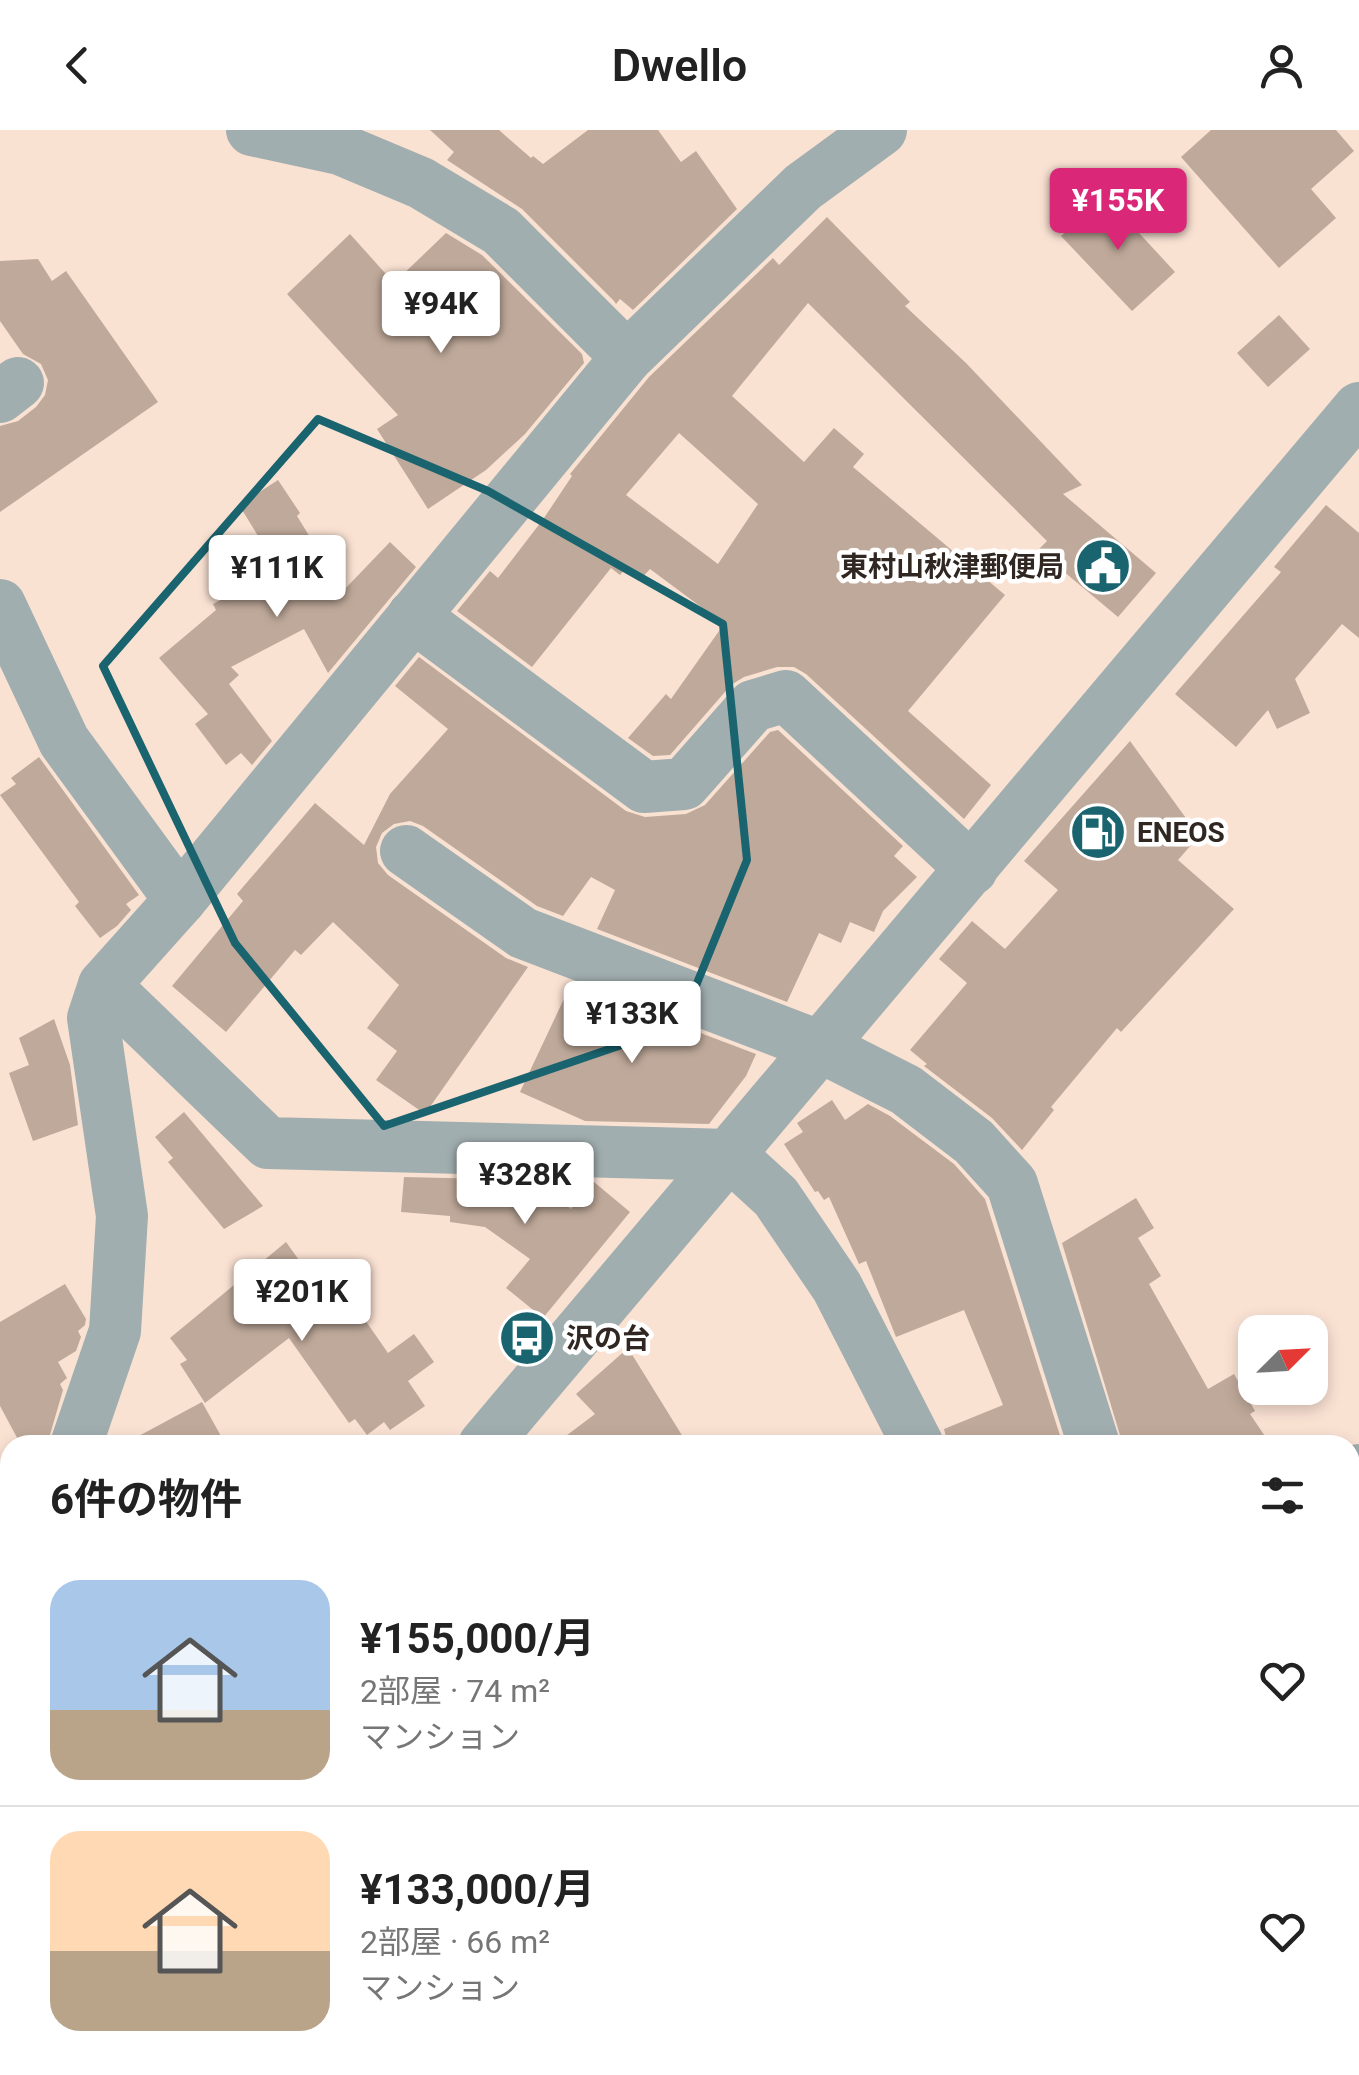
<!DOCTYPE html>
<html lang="ja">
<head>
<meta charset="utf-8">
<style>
	:root { --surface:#fff; --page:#f2f2f2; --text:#222; --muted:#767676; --line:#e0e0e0; --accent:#db2777 }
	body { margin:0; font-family:Roboto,"Noto Sans JP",sans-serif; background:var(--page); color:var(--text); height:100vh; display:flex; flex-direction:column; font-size:38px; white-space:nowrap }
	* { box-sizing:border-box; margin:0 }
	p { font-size:32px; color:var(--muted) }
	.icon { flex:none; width:55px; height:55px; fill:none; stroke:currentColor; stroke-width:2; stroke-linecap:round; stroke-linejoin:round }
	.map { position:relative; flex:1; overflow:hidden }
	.side { position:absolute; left:0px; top:1305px; width:1360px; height:640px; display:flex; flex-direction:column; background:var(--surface); border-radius:30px 30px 0 0; box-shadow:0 5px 15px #0003 }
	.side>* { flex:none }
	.needle { width:65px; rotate:66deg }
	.tools { position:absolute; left:1238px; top:1185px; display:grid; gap:20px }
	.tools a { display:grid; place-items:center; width:90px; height:90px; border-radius:20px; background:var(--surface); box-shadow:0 5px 15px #0003; font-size:50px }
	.price { position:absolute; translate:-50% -85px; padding:0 22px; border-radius:10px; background:#fff; color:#222; font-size:32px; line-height:65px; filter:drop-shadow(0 2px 5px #0008) }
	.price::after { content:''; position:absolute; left:50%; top:60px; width:30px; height:22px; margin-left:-15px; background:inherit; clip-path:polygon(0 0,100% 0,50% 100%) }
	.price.on { background:var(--accent); color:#fff }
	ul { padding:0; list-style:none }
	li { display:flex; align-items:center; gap:30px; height:250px; padding:0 50px }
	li+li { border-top:2px solid var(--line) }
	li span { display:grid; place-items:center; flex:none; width:280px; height:200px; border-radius:30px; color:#555 }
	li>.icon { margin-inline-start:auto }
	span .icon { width:120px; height:120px; fill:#fffc; stroke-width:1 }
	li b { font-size:42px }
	h2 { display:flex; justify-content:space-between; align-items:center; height:120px; padding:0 50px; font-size:42px }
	header { display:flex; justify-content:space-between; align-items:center; height:130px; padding:0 50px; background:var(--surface); font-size:45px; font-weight:600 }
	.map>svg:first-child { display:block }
</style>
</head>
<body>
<header><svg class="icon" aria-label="back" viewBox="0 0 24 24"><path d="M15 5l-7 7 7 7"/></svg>Dwello<svg class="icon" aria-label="person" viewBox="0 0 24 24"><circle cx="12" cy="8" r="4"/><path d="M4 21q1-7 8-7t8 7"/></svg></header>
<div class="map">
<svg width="1359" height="1945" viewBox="0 0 1359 1945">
	<rect width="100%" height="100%" fill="#fae2d3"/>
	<g fill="#bfa99a" fill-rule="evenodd">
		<path d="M430,0H499L531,28L533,26L543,34L588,0H658L681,32L696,21L737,79L633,180L620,169L616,174L614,171L522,79L447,30L454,22Z"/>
		<path d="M1211,0H1336L1354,21L1311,59L1336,88L1279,138L1181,27Z"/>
		<path d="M1104,65L1175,142L1132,181L1061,106Z"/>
		<path d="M827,87L910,172L905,176L966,233L1082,355L1063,364L1156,443L1118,487L1038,420L1047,411L808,173L732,266L804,332L834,298L864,324L853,337L1005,465L908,581L991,655L964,689L806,544L794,537H777L744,547L731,555L670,625L653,626L628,608L666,564L671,569L724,494L650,439L639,451L624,440L620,445L611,438L532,537L457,481L490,441L498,448L544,388L572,346L570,344L649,247L773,128L779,135ZM679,303L758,374L718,434L626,365Z"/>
		<path d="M446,103L482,125L582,224L584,233L525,304L486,340L428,379L377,299L398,285L287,164L350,104L394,153Z"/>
		<path d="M38,129L52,151L66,141L158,272L0,382V296L18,291L36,277L45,265L48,250L41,234L23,224L0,191V131Z"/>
		<path d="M1279,185L1310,219L1268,257L1237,223Z"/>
		<path d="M278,350L300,383L297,386L343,461L390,412L416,437L328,543L304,499L231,537L239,545L229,554L272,611L252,635L241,623L226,635L195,594L208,584L159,528L216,480L213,474L279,440L239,375Z"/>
		<path d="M1326,375L1359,403V508L1342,494L1295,549L1310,583L1277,599L1268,580L1236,617L1175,564L1281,442L1274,437Z"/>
		<path d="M419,527L626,681L645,687L686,684L705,675L770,602L778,600L903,716L894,726L917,747L883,781L874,802L850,792L841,813L819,803L787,872L597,799L615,760L591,747L563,786L537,776L423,696L410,691L394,694L382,703L376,717L378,733L388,745L506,828L528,837L425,984L376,950L397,921L367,898L399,855L333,792L301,825L295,820L226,902L172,856L243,771L237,764L315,673L364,715L390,664L448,599L395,556Z"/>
		<path d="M1130,611L1199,706L1178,730L1234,779L1121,902L1117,898L1051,977L1054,980L1022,1020L992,988L924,936L927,934L910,920L967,853L939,829L972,791L1005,819L1058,760L1024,731Z"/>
		<path d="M39,627L139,765L126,774L131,780L117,796L100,808L75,776L79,772L0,665L16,654L11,648Z"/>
		<path d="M571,854L756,924L746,946L709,994L585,991L520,962Z"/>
		<path d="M54,889L70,935L78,995L33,1011L9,943L29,935L19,908Z"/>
		<path d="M832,970L845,990L868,974L890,986L954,1034L985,1069L1063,1315H948L944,1299L1003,1275L964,1180L896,1207L866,1131L859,1134L829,1067L824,1070L818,1061L815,1062L784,1014L803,1002L797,993Z"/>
		<path d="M184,982L263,1076L224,1099L168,1032L173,1028L155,1007Z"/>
		<path d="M404,1047L530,1050L571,1079L594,1052L630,1082L543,1188L506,1158L530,1129L485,1097L450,1092V1086L401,1082Z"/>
		<path d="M1136,1068L1154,1098L1138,1108L1161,1146L1149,1154L1208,1259L1234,1244L1255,1281L1250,1284L1271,1315H1123L1062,1113Z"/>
		<path d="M286,1112L340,1187L356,1177L388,1223L414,1204L434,1232L408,1251L425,1276L390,1300L384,1292L367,1305L355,1289L349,1293L289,1208L205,1273L180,1234L187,1230L170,1208Z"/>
		<path d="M65,1154L86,1189L85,1195L78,1201L81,1207L76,1221L58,1232L67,1248L60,1254L63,1260L47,1315H21L0,1276V1192Z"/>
		<path d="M628,1218L688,1315H554L595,1284L576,1264Z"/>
		<path d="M202,1272L226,1315H122Z"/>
	</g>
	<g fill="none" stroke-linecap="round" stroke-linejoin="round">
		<g stroke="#a1aeb0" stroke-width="52">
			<path d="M252,0L340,19L421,53L501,101L627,227"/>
			<path d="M0,267L18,253"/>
			<path d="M0,475L64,611L180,770"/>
			<path d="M413,486L644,657L684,654L753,576L786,566L972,739"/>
			<path d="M406,721L523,803L821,917L906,960L974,1012L1012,1054L1094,1315"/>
			<path d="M104,855L268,1013L730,1025L776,1067L837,1157L918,1315"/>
			<path d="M76,1315L115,1201L122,1086L93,888L104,855L180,770L627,227L803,57L881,0"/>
			<path d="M484,1315L1359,278"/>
			<path d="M1350,1349L1359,1340"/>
			<path d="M0,1517L10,1495"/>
			<path d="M1350,1903L1359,1916"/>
			<path d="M1020,1935L1023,1945"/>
			<path d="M1250,1935L1257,1945"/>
		</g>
		<g stroke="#657d81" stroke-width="55">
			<path d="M0,1406L10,1425"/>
			<path d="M0,1911L10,1896"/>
			<path d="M271,1935L276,1945"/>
		</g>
	</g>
	<path fill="none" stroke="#19646f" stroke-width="8" stroke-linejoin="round" d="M318,289L488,361L723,494L747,730L680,895L384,996L235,813L103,536Z"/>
	<defs>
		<g id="civic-disc" transform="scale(2.875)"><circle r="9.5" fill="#19646f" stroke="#fff"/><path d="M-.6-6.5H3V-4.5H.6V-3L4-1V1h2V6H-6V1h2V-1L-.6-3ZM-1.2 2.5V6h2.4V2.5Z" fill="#fff"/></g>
		<g id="fuel-disc" transform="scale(2.875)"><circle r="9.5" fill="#19646f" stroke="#fff"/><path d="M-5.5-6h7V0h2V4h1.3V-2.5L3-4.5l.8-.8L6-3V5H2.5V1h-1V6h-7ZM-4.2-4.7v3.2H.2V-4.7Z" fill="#fff"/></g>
		<g id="bus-disc" transform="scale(2.875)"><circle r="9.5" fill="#19646f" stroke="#fff"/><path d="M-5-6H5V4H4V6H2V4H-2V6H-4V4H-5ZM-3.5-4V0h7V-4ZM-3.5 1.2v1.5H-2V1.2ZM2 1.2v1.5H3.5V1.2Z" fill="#fff"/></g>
	</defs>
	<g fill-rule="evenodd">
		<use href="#civic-disc" x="1103" y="436"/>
		<use href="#fuel-disc" x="1098" y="702"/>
		<use href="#bus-disc" x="527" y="1208"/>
	</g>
	<g text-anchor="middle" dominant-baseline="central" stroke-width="9" stroke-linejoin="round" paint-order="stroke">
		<g font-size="28" font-weight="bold" fill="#302722" stroke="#fff" text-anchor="start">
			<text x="1064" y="436" text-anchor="end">東村山秋津郵便局</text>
			<text x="1137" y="702">ENEOS</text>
			<text x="566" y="1208">沢の台</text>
		</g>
	</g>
</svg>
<div class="tools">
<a><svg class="needle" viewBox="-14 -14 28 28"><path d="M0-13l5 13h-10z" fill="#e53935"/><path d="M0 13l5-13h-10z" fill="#767676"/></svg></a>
</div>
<b class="price on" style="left:1118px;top:123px">¥155K</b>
<b class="price" style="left:441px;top:226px">¥94K</b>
<b class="price" style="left:277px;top:490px">¥111K</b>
<b class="price" style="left:632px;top:936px">¥133K</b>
<b class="price" style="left:525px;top:1097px">¥328K</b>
<b class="price" style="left:302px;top:1214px">¥201K</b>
<section class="side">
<h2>6件の物件<svg class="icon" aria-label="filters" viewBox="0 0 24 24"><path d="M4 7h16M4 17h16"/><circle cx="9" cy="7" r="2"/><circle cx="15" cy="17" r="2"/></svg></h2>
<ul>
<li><span style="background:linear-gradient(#a9c7e8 65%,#b9a48a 0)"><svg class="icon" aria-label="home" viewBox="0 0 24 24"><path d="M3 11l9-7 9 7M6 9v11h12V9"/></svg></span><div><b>¥155,000/月</b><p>2部屋 · 74 m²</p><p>マンション</p></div><svg class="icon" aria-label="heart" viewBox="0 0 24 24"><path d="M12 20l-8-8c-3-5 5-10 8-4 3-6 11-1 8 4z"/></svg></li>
<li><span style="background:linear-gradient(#ffd9b3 60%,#b9a48a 0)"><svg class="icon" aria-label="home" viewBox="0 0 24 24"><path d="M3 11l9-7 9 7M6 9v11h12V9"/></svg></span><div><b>¥133,000/月</b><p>2部屋 · 66 m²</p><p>マンション</p></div><svg class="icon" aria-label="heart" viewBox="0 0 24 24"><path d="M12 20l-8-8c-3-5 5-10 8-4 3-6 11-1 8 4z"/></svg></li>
</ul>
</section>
</div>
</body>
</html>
